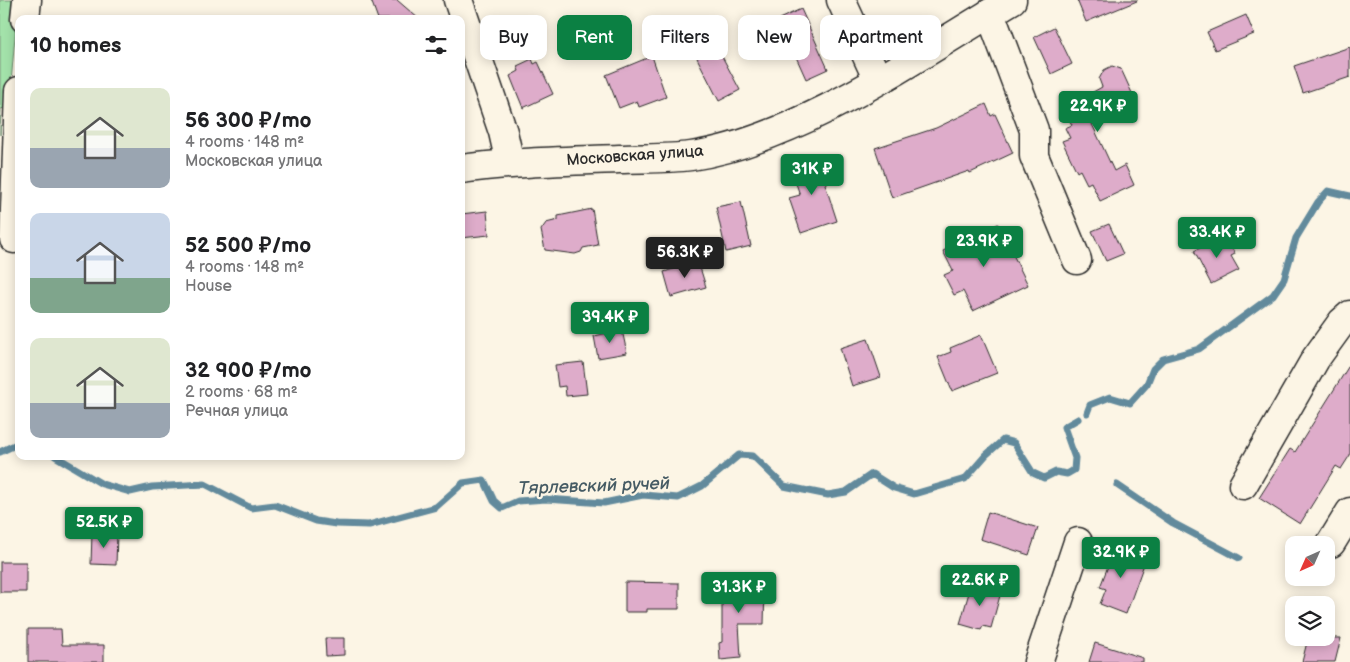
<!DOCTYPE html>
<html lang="en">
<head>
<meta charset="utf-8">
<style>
	:root { --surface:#fff; --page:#f6f6f6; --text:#202124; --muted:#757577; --accent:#0b8043 }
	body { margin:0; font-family:"Balsamiq Sans",sans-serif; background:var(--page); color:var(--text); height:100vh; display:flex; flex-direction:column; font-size:19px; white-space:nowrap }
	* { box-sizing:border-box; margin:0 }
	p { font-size:16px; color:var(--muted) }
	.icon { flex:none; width:28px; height:28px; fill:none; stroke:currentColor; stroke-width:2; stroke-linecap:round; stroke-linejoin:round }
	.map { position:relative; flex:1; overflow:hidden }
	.details { position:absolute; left:15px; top:15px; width:450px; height:445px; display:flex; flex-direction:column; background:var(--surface); border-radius:10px; box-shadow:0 2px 12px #0003 }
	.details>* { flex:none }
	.guide { position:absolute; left:480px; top:15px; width:475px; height:45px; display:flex; gap:10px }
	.needle { width:32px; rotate:225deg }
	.controls { position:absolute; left:1285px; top:536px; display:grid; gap:10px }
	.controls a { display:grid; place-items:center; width:50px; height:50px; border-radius:10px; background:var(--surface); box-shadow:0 2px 12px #0003; font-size:25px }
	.price { position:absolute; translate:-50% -42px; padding:0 11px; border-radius:5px; background:var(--accent); color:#fff; font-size:16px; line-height:32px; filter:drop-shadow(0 1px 2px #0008) }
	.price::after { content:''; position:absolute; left:50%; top:30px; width:15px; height:11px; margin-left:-8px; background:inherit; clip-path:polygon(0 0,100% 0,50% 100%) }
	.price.on { background:#222; color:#fff }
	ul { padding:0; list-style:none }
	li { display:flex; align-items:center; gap:15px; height:125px; padding:0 15px }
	li span { display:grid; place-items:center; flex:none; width:140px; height:100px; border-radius:10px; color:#555 }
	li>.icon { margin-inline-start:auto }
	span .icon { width:60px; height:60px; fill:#fffc; stroke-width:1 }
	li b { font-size:21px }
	h2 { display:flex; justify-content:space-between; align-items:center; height:60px; padding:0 15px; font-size:21px }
	.tag { padding:0 18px; border-radius:10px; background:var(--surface); box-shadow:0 2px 12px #0003; font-size:18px; line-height:45px }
	.tag.on { background:var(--accent); color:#fff }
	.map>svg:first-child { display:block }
</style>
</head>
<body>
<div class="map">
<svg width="1350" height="662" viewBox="0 0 1350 662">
	<rect width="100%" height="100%" fill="#fcf5e5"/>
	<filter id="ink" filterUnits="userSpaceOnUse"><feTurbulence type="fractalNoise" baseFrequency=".02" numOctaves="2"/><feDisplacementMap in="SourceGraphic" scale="10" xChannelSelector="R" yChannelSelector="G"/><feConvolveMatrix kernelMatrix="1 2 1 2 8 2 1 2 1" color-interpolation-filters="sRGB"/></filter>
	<g filter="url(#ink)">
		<path fill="#a3e2aa" stroke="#67866a" d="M0,0H18L9,107L1,109L0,135Z"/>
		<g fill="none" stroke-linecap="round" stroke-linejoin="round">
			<g stroke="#628a9c" stroke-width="7">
				<path d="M1087,413L1090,405L1110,397L1130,403L1147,384L1153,369L1163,359L1199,349L1273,295L1284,279L1296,238L1318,202L1328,191L1350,196"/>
				<path d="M0,452L19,443"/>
				<path d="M55,456L102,484L130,492L152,487L205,484L251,508L275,505L316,521L336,524L369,525L436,507L463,483L484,480L494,501L502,508L518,501L546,499L604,503L643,495L678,498L702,486L739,455L753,456L784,486L828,495L846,492L872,474L894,488L914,494L965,479L986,455L1003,440L1014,443L1033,473L1044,478L1056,472L1067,474L1074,470L1075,458L1064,427L1078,419"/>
				<path d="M1117,485L1173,523L1239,558"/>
			</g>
		</g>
		<g fill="#deacca" stroke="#2b2b2b">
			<path d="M371,0H397L419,19H378Z"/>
			<path d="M1077,0H1137V1L1086,22Z"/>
			<path d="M801,9L828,69L806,79L779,19Z"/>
			<path d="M1246,15L1254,34L1215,50L1207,32Z"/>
			<path d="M1054,27L1072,64L1051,74L1034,37Z"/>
			<path d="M717,47L740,90L719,101L697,58Z"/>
			<path d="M1350,47V77L1303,93L1294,66Z"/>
			<path d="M652,56L666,97L639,107L637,101L619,108L606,75Z"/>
			<path d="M532,59L534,64L538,62L553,94L523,108L510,76L519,71L517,66Z"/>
			<path d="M1112,66L1121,69L1137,104L1092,124L1114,171L1125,165L1134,185L1100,201L1091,182L1087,184L1080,170L1077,172L1062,141L1070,138L1065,128L1072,125L1062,105L1086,94L1089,99L1093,92L1102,87L1099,79L1104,70Z"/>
			<path d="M986,104L991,116L995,114L1013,153L970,173L969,171L892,198L875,148L936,128Z"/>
			<path d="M820,156L829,182L825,184L837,221L801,233L789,198L800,195L790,166Z"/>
			<path d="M741,202L751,246L726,252L716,207Z"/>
			<path d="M592,209L598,245L583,248L581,252L575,254L545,250L541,230L546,223L558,220V216Z"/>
			<path d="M487,211L489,235L461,238V214Z"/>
			<path d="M998,224L1028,285L973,311L963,291L954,295L944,275L953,271L943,251Z"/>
			<path d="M1109,224L1123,254L1106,261L1092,231Z"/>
			<path d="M1225,235L1235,254L1231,256L1239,270L1211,284L1194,251Z"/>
			<path d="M698,261L706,287L671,297L664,272Z"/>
			<path d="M622,330L627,353L598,358L594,336Z"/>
			<path d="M981,335L997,373L952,391L938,357L951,352L950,348Z"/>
			<path d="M868,339L881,377L852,386L840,348Z"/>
			<path d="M583,362L587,394L566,396L565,386L558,387L555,365Z"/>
			<path d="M1350,364V455L1341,469L1336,466L1300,524L1259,498L1290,449L1295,452Z"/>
			<path d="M988,512L1038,528L1029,555L980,539Z"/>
			<path d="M92,533L117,534L116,565L91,564Z"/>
			<path d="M1120,543L1141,551L1136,562L1144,564L1126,614L1100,604L1106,589L1100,587L1113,553L1116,554Z"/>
			<rect x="0" y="562" width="26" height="30"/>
			<path d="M722,581H754V585H765L764,624H739L741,658L720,660L719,643L722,642Z"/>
			<path d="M625,582L679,583V609H647V612H625Z"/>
			<path d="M972,582L1001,592L991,628L983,626L981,630L960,624Z"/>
			<path d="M28,629H61L62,645H104V662H28Z"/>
			<path d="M325,638H344V655L326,656Z"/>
			<path d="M1308,638H1341L1335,662H1302Z"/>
			<path d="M1095,643L1143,658V662H1089Z"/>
		</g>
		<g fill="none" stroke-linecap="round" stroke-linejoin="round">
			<g stroke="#2b2b2b" stroke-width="31">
				<g id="minor">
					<path d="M458,0L503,132L510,163"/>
					<path d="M841,0L878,80"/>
					<path d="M990,13L1034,130V156L1077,260"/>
					<path d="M25,19L27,0"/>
					<path d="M461,169C514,162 566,161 619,159C643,158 668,159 691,156C799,140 919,55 1012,0"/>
					<path d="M14,239L19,91"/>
					<path d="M1243,485L1316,358L1342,322L1350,315"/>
					<path d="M1331,543L1350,512"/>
					<path d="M1038,662L1078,542"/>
				</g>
			</g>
			<use href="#minor" stroke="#fcf5e5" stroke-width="28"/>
		</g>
	</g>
	<g text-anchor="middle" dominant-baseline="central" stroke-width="4.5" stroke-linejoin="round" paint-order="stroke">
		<g font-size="16" fill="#2b2b2b" stroke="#fcf5e5">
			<text transform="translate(635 156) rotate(-4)">Московская улица</text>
		</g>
		<g font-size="18" font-style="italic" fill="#465b64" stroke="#fcf5e5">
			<text transform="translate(594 486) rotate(-2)">Тярлевский ручей</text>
		</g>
	</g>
</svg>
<div class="controls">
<a><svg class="needle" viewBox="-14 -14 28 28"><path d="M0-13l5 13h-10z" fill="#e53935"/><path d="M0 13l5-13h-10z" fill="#757577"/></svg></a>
<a><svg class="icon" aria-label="layers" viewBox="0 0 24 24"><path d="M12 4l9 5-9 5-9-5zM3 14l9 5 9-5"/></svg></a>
</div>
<b class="price" style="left:1098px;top:133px">22.9K ₽</b>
<b class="price" style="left:812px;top:196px">31K ₽</b>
<b class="price" style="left:1217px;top:259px">33.4K ₽</b>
<b class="price" style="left:984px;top:268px">23.9K ₽</b>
<b class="price on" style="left:685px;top:279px">56.3K ₽</b>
<b class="price" style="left:610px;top:344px">39.4K ₽</b>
<b class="price" style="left:104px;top:549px">52.5K ₽</b>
<b class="price" style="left:1121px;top:579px">32.9K ₽</b>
<b class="price" style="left:980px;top:607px">22.6K ₽</b>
<b class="price" style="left:739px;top:614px">31.3K ₽</b>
<div class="guide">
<a class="tag">Buy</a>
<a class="tag on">Rent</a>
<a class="tag">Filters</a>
<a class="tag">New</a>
<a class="tag">Apartment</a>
</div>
<section class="details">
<h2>10 homes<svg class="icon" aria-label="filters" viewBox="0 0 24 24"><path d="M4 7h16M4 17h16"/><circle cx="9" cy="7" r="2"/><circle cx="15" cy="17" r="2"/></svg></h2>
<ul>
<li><span style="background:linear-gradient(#dfe7d0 60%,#9aa5b1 0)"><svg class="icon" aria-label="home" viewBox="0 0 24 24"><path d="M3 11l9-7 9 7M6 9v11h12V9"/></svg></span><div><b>56 300 ₽/mo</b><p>4 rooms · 148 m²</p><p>Московская улица</p></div></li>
<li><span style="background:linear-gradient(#c9d6e8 65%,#7fa58c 0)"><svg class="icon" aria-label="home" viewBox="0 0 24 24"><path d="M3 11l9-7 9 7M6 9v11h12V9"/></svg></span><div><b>52 500 ₽/mo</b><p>4 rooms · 148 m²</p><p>House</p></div></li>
<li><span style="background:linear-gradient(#dfe7d0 65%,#9aa5b1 0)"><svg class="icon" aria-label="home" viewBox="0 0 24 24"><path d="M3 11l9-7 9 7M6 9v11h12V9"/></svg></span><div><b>32 900 ₽/mo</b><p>2 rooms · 68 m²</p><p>Речная улица</p></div></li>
</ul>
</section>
</div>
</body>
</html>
